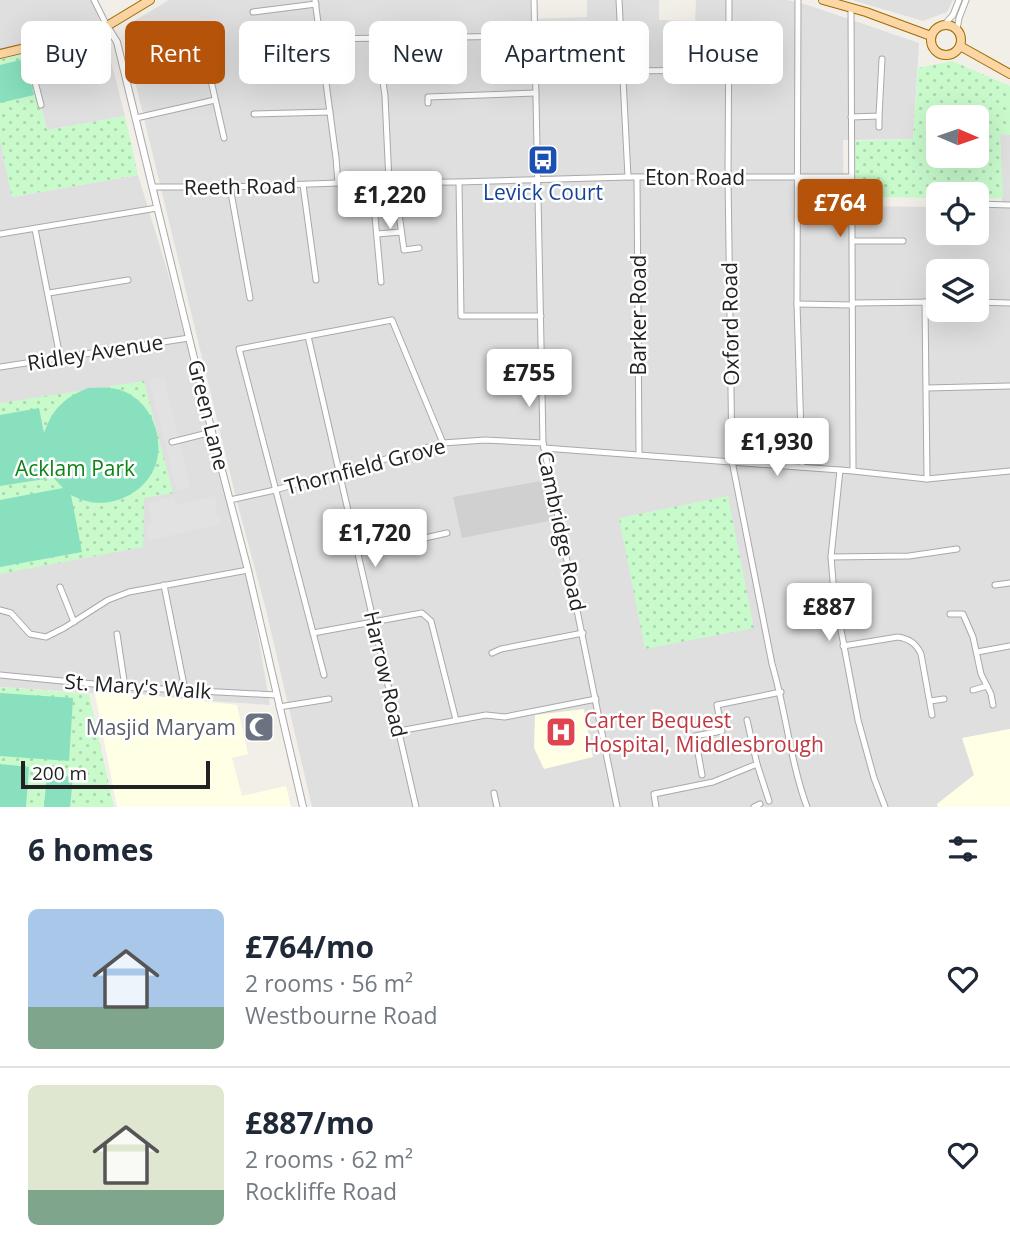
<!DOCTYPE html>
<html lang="en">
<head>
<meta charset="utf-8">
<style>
	:root { --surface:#fff; --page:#f6f6f7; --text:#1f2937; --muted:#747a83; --line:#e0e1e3; --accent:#b45309 }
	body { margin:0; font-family:"Open Sans",sans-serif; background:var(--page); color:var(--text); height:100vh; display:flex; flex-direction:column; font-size:26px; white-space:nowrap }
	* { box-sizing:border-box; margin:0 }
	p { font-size:23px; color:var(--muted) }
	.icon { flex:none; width:38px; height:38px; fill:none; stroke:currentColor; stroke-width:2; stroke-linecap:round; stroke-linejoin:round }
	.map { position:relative; height:807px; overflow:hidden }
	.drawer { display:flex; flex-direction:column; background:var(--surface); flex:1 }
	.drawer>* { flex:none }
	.top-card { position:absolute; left:21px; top:21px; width:970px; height:63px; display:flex; gap:14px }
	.needle { width:46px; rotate:92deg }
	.fabs { position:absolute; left:926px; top:105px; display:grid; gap:14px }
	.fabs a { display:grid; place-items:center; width:63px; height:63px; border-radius:10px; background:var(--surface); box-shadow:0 7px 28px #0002; font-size:35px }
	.scale { position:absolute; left:21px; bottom:18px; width:189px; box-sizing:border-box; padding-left:7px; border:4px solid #222; border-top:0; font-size:19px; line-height:24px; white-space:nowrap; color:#222; -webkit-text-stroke:5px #fff; paint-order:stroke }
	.price { position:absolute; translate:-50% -60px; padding:0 16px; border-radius:7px; background:#fff; color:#222; font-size:23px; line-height:46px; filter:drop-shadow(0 2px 4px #0008) }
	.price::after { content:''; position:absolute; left:50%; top:42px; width:21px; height:16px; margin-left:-10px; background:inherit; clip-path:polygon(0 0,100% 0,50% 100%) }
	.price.active { background:var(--accent); color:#fff }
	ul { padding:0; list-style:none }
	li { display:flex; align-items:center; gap:21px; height:175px; padding:0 28px }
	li+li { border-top:2px solid var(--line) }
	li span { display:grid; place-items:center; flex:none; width:196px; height:140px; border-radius:10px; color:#555 }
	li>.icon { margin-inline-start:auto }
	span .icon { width:84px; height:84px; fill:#fffc; stroke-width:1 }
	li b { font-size:30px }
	h2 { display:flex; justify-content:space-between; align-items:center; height:84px; padding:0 28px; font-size:30px }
	.chip { padding:0 24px; border-radius:10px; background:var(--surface); box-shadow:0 7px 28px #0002; font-size:24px; line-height:63px }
	.chip.active { background:var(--accent); color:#fff }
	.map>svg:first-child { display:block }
</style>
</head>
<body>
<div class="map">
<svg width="1010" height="807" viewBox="0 0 1010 807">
	<defs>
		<pattern id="park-dots" width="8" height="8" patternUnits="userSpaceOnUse" patternTransform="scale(1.75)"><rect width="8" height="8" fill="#c8facc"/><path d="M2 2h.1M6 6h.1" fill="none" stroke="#acd6af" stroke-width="1.8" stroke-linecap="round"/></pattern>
	</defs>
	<rect width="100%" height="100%" fill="#f2efe9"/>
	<g fill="#e0dfdf" fill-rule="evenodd">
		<path d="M0,0H92L103,30L125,116L47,130L28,53L0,59Z"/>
		<path d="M169,0H530L531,19L587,17V0H659V20L695,21L696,0H787L808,5L919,43L913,139L843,140L844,206L938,207V233H976L977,207H1002L1000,133L1010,135V729L963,738L974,775L937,804L938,807H312L266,610L238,506L124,36L134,21ZM938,271H976V310H938Z"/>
		<path d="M852,0H953L947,12L923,21Z"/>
		<path d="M0,139L12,197L138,175L168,273L247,572L270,705L0,687Z"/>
	</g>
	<g fill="#ffffe5">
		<path d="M94,689L237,705L248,754L232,758L242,796L286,786L291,807H117Z"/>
		<path d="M584,709L593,757L544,769L534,748L535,715Z"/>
		<path d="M1010,729V807H938L937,804L974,775L962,738Z"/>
	</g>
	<path fill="#d0d0d0" d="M546,480L554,520L462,538L453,497Z"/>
	<g fill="url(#park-dots)" fill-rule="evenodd">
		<path d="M27,53L47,130L125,116L138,175L12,197L0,139V59Z"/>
		<path d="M952,61L1010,86V135L1000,134L1003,198H977L976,194H938V198L884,197L855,199V141L913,139L918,68ZM938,117H976V156H938Z"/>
		<path d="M144,381L173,493L144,498L143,547L0,574V403Z"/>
		<path d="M728,496L754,628L645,649L619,518Z"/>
		<path d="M0,687L89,694L114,807H0Z"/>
	</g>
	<g fill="#88e0be">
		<path d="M25,59L34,95L0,103V65Z"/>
		<path d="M88,388C95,388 103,387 110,388C144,391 164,428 157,460C150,490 115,509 86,501C81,500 76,497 71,495L82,552L0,567V500L63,488L52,476L51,478L0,486V415L39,408L44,433C53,408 64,398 88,388Z"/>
		<path d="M0,693L73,698L69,761L0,756Z"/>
		<path d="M0,764L29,767L26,807H0Z"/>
		<path d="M47,774L73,777L70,807H44Z"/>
	</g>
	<g fill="#e2e2e2">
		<path d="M164,377L190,486L177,491L149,379Z"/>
		<path d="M174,496L177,505L215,496L217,506L215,510L217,516L222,519V523L148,541L146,526L152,523L148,503Z"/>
	</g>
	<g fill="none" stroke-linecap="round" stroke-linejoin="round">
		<g stroke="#a9a9a9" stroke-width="7">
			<g id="minor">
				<path d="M94,0L107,26"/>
				<path d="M315,0L336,158L338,183"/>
				<path d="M534,0L543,443L617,807"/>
				<path d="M619,0L628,177"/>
				<path d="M729,0L728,177L732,461L772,664C786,711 790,761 807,807"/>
				<path d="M798,0L797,304L802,467"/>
				<path d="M851,8L853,471"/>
				<path d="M253,12L316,4"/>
				<path d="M944,25L953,15L959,0"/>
				<path d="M957,30L959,18L966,0"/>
				<path d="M200,32L224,138"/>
				<path d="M377,38L385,96L389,182"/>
				<path d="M321,39L535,36"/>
				<path d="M26,47L41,105"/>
				<path d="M262,50L321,43"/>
				<path d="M623,71L728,70"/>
				<path d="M428,103V97L536,93"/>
				<path d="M254,114L330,112"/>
				<path d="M879,116V127"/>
				<path d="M851,117L879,116L882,59"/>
				<path d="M136,118L215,100"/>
				<path d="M637,177L639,454"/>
				<path d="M459,182L461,316H541"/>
				<path d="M372,183L381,282"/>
				<path d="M303,185L316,280"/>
				<path d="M152,187H230L338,183L459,182L628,177H851"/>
				<path d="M230,187L250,298"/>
				<path d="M976,204L1010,205"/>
				<path d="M414,212L399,214L404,250L419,248"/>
				<path d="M35,229L60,357"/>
				<path d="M0,234L157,208"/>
				<path d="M377,234L401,232"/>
				<path d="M853,241H903"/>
				<path d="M49,293L128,280"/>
				<path d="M925,302L927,479"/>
				<path d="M976,302L1010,303"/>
				<path d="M853,303L938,302"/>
				<path d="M797,304L853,305"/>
				<path d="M308,336L416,807"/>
				<path d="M0,367L189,338"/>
				<path d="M927,388L1010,386"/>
				<path d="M172,442L212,432"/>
				<path d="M544,448L853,471L927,479L1010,471"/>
				<path d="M840,470L831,557L834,593L858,720L874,778L885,807"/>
				<path d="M230,500L275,490L443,443L485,440L543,443"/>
				<path d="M358,553L447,533"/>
				<path d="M831,557L909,556L957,549"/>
				<path d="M164,585L185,690"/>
				<path d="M995,585L1010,583"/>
				<path d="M60,587L74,622"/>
				<path d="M0,610L11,613L30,634L46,637L64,628L108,600L129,592L248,570"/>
				<path d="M950,614H963L973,637L981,674L991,694L993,705"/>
				<path d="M313,633L422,613L431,621L456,720"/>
				<path d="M117,634L125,687"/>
				<path d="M843,646L898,637C909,639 916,643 921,654L932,715"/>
				<path d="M977,652L1010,646"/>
				<path d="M492,653L501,649L583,633"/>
				<path d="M0,675L125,687L276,695"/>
				<path d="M324,675L239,349L392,320L443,443"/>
				<path d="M973,690L987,686"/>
				<path d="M930,701L944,699"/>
				<path d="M279,707L329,699"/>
				<path d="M399,731L486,715L505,717L596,699"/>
				<path d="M757,764L769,801"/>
				<path d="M702,775L695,736L722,731L717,705L781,692"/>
				<path d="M494,793L497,807"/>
				<path d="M656,807L654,794L713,782L757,764L747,720"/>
				<path d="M754,807L760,804"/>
			</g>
		</g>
		<g stroke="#a9a9a9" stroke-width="8">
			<path id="tertiary" d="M107,26L117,42L126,79L212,432L248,570L303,807"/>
		</g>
		<g stroke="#a06b00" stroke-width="10">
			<g id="primary">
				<path d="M823,0L866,12L931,36"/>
				<circle cx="946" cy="40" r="15"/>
				<path d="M960,46L1010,74"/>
				<path d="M0,54L84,34L107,26L150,0"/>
			</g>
		</g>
		<use href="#minor" stroke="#fff" stroke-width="5"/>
		<use href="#tertiary" stroke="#fff" stroke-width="6"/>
		<use href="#primary" stroke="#fcd6a4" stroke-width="8"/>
	</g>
	<defs>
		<g id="bus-square" transform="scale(1.575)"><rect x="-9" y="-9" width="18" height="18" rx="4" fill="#1a4fb4" stroke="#fff"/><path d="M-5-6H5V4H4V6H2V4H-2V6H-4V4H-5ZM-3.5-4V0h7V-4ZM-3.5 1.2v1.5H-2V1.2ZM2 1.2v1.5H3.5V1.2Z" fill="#fff"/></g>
		<g id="mosque-square" transform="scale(1.575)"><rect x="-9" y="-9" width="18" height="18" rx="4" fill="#6b7280" stroke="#fff"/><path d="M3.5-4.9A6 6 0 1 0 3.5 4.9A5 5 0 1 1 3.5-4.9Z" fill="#fff"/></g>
		<g id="hospital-square" transform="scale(1.575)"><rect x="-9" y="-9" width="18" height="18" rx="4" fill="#e0444e" stroke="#fff"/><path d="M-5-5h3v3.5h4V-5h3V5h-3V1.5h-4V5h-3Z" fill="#fff"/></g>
	</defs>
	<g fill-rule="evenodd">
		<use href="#bus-square" x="543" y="160"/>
		<use href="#mosque-square" x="259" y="727"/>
		<use href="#hospital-square" x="561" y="732"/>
	</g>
	<g text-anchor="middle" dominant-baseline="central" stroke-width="5" stroke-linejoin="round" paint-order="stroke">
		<g font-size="21" fill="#222" stroke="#fff">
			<text x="695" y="177">Eton Road</text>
			<text transform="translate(240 186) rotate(-1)">Reeth Road</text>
			<text transform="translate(638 315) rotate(-90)">Barker Road</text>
			<text transform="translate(730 324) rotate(-91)">Oxford Road</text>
			<text transform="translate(95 352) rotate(-9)">Ridley Avenue</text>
			<text transform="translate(209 415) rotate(76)">Green Lane</text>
			<text transform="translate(365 466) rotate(-15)">Thornfield Grove</text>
			<text transform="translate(562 531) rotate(78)">Cambridge Road</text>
			<text transform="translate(386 674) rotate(77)">Harrow Road</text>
			<text transform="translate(138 686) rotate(4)">St. Mary's Walk</text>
		</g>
		<g font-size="21" fill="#164399" stroke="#fff">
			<text x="543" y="192">Levick Court</text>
		</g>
		<g font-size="21" fill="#0c8416" stroke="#fff">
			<text x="75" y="468">Acklam Park</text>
		</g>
		<g font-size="21" fill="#be3a42" stroke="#fff" text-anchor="start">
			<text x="584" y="720">Carter Bequest<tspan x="584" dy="24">Hospital, Middlesbrough</tspan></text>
		</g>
		<g font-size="21" fill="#5b616d" stroke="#fff" text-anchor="end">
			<text x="236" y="727">Masjid Maryam</text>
		</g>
	</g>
</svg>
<div class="fabs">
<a><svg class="needle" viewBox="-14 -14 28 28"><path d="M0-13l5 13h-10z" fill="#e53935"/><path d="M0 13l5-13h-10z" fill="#747a83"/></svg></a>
<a><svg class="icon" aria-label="locate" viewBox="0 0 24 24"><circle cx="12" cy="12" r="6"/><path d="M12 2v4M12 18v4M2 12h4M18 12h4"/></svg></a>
<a><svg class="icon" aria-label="layers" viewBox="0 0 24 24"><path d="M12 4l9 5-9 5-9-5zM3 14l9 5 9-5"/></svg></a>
</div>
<div class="scale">200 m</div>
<b class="price" style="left:390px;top:231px">£1,220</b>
<b class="price active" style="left:840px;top:239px">£764</b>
<b class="price" style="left:529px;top:409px">£755</b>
<b class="price" style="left:777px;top:478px">£1,930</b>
<b class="price" style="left:375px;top:569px">£1,720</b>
<b class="price" style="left:829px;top:643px">£887</b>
<div class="top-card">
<a class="chip">Buy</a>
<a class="chip active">Rent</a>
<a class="chip">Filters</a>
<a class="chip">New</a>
<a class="chip">Apartment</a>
<a class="chip">House</a>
</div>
</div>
<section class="drawer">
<h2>6 homes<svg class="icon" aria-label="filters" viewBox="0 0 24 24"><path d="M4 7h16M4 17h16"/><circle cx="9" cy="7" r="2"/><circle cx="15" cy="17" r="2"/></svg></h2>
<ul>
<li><span style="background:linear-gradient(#a9c7e8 70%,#7fa58c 0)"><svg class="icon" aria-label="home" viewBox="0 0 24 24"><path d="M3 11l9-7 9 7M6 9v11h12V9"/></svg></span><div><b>£764/mo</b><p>2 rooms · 56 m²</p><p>Westbourne Road</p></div><svg class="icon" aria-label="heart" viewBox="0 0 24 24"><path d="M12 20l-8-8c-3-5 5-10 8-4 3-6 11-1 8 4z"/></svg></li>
<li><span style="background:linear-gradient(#dfe7d0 75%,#7fa58c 0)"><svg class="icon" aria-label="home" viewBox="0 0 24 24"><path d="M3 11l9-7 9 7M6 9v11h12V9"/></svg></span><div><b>£887/mo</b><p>2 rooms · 62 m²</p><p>Rockliffe Road</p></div><svg class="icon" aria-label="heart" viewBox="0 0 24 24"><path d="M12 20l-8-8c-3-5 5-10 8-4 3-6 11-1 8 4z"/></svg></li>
</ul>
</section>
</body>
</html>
